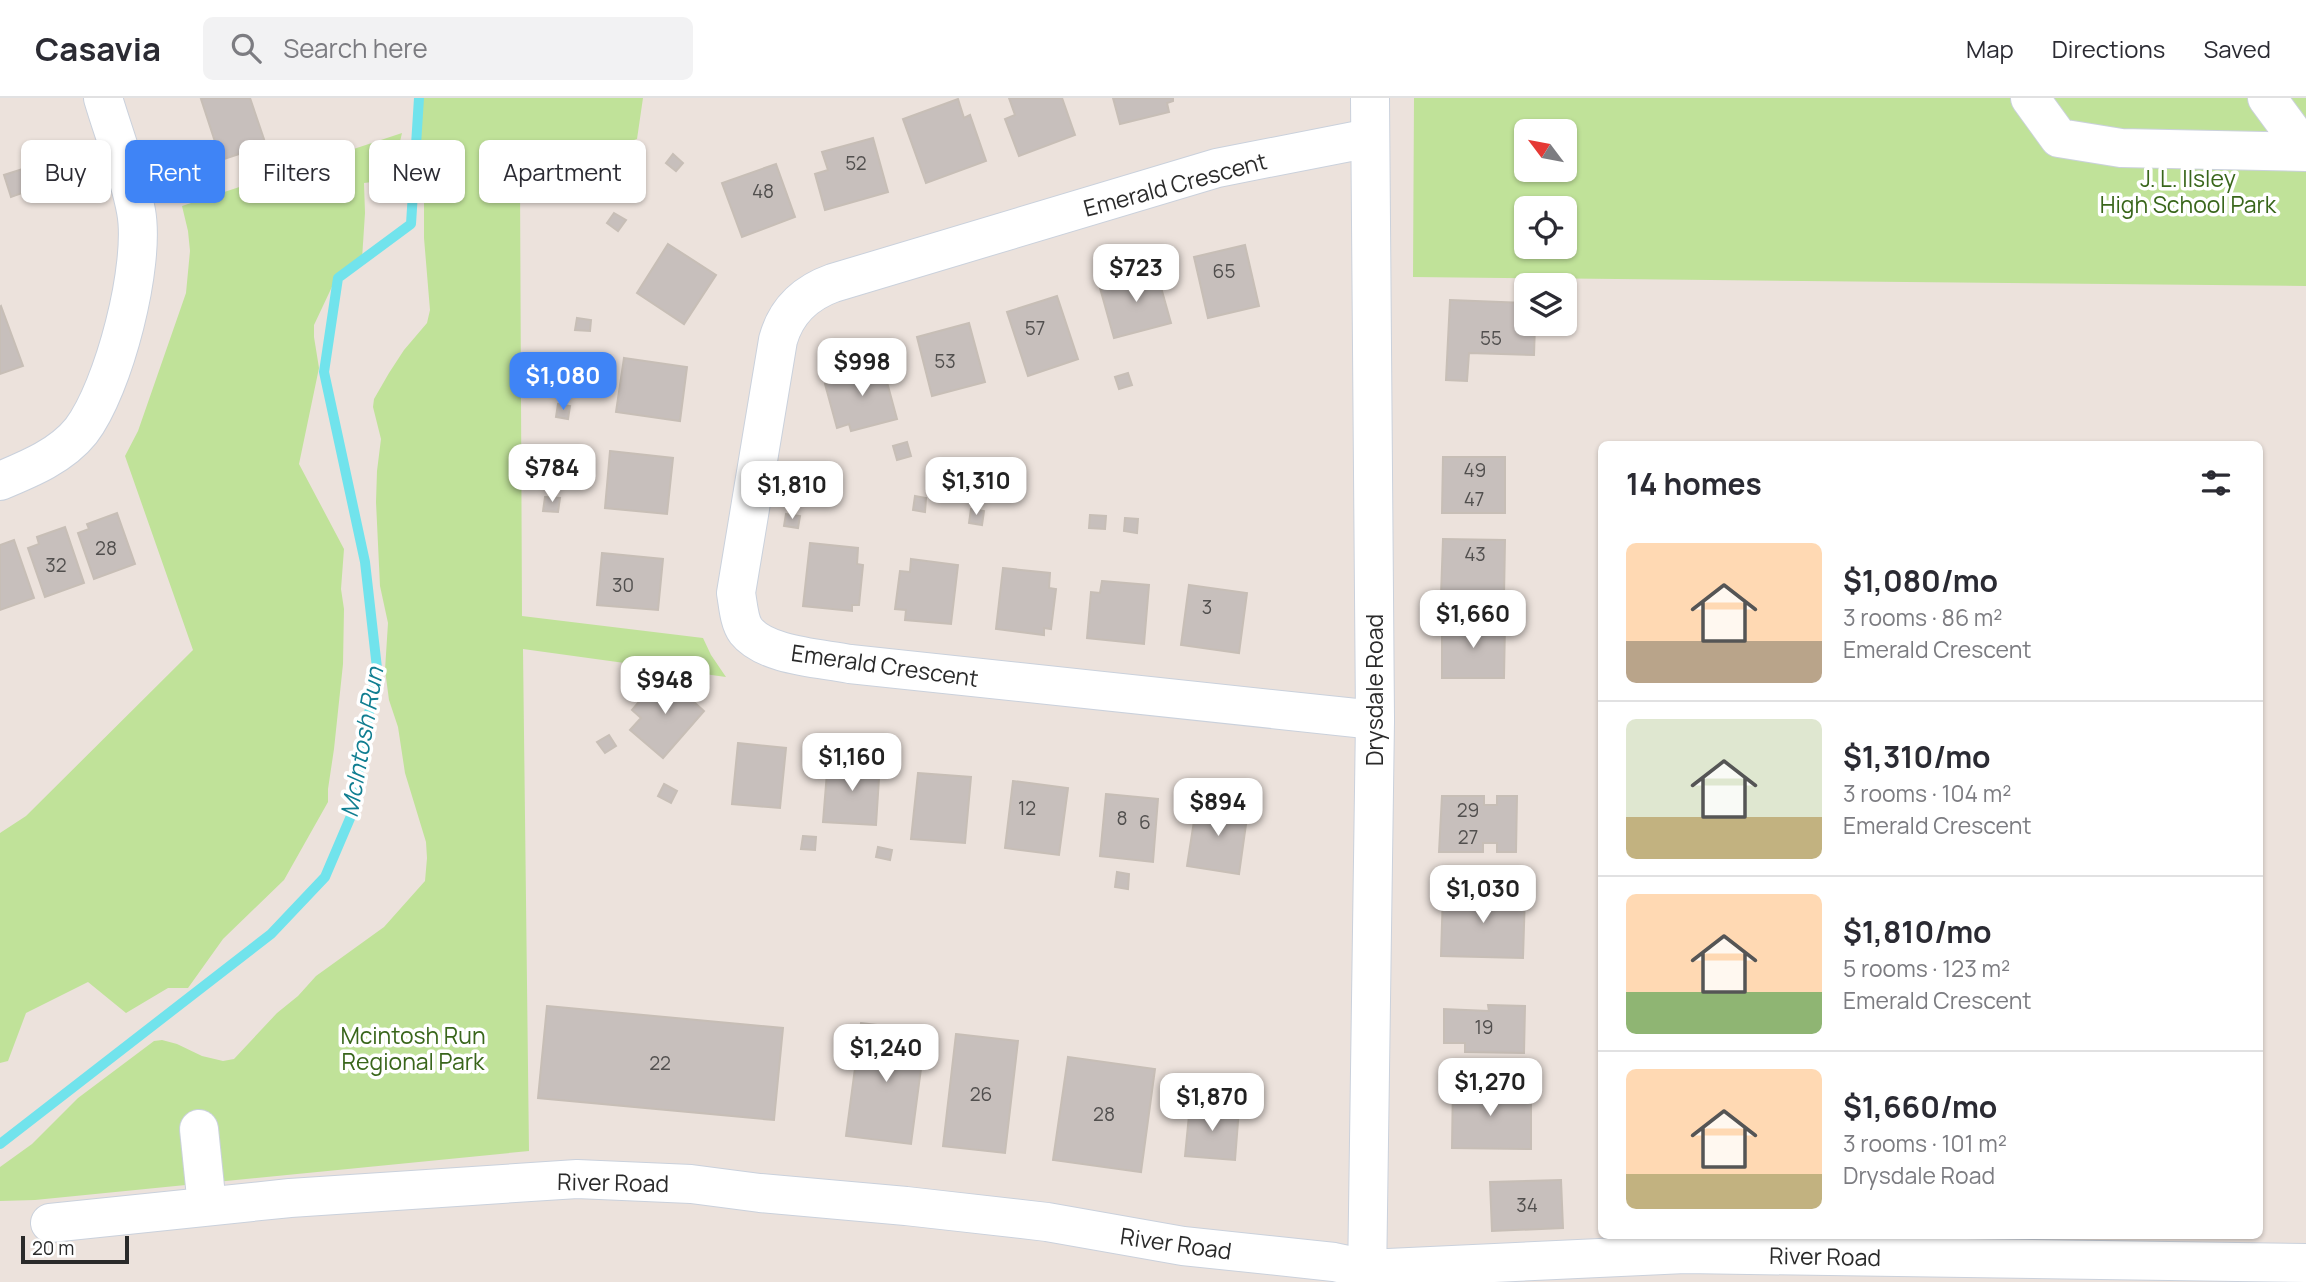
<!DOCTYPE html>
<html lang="en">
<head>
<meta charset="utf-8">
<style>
	:root { --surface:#fff; --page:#f2f2f3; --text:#2b2b33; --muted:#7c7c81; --line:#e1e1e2; --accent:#3f84f6 }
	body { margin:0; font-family:Manrope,sans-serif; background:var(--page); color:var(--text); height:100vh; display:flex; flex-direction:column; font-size:26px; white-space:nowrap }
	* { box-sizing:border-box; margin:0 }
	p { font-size:23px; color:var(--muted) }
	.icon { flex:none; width:38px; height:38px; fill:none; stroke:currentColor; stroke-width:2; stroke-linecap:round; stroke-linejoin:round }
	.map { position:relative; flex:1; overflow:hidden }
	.details { position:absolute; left:1598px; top:343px; width:665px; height:798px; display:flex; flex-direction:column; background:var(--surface); border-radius:10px; box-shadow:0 2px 5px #0004 }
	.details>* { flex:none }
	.banner { position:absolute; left:21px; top:42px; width:665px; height:63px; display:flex; gap:14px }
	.needle { width:46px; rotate:302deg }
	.fabs { position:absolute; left:1514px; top:21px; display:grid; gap:14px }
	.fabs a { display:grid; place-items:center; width:63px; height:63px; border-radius:10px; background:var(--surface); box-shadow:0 2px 5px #0004; font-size:35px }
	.scale { position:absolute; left:21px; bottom:18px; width:108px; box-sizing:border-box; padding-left:7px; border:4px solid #2a2a2a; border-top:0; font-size:19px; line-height:24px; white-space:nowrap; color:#2a2a2a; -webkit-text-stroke:5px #fff; paint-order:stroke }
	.price { position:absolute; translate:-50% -60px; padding:0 16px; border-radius:14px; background:#fff; color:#222; font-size:23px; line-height:46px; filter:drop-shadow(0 2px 4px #0008) }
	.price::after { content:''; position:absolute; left:50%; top:42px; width:21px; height:16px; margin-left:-10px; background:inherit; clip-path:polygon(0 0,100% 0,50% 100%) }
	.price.selected { background:var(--accent); color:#fff }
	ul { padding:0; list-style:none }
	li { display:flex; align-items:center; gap:21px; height:175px; padding:0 28px }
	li+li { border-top:2px solid var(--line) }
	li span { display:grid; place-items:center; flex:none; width:196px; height:140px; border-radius:10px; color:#555 }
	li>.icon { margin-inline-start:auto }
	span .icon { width:84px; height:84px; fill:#fffc; stroke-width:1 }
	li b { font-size:30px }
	h2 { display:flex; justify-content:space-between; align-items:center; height:84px; padding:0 28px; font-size:30px }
	.tag { padding:0 24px; border-radius:10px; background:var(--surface); box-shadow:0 2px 5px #0004; font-size:24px; line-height:63px }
	.tag.selected { background:var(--accent); color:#fff }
	header { display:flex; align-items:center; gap:42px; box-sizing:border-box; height:98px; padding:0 35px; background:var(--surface); border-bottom:2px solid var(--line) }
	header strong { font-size:33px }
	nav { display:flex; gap:38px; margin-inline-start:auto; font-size:24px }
	.search { width:490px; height:63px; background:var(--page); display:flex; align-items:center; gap:18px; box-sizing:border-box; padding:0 24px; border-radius:10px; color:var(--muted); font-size:26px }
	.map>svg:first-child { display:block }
</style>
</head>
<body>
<header>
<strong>Casavia</strong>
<div class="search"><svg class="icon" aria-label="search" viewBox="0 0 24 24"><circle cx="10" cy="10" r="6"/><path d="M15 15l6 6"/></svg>Search here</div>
<nav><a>Map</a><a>Directions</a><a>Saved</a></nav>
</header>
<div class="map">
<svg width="2306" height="1184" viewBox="0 0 2306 1184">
	<rect width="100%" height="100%" fill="#ece2dc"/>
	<g fill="#c0e299" fill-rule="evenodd">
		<path d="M420,0H643L637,41L520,80L522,518L703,540L711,557L726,579L523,551L529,1053L35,1102L0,1103V1069L32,1046L78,1000L154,943L162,942L177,946L202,958L223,963L234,961L277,915L298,898L316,878L384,829L425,783L427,760L426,744L405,675L398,629L389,602L385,572L388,525L380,488L376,404L377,373L381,341L373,309L374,301L389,275L404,252L427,225L430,212L424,140V94L420,65Z"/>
		<path d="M1414,0H2306V188L1413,179ZM1526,33H1564V72H1526ZM1526,110H1564V149H1526Z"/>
		<path d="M402,35L394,69L388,82L364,85L365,115L362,161L338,176L314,227V239L319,270L299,366L344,451L341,491L344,511L343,566L334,651L328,691V704L284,782L223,841L188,890H168L126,915L88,884L26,915L8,963L0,965V735L26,718L193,552L125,358L138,333L186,195L190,153L188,133L182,108Z"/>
	</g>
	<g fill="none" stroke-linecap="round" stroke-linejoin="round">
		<path stroke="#71e3ec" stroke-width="10" d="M0,1046L271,836L325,779L351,718L377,570L365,464L324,274L338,180L411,126L419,0"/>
	</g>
	<g fill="#c7bfbc" stroke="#c7beb6" stroke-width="2">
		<path d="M205,0H250L266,47L221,62L201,1Z"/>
		<path d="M1009,0H1062L1075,37L1019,58L1005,21L1015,17Z"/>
		<path d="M1113,0H1173V3L1167,5L1169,14L1120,26Z"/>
		<path d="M958,1L964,20L970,17L986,63L926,85L903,21Z"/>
		<path d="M873,40L888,94L825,112L815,76L828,72L822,54Z"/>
		<path d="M673,56L683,65L676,73L666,65Z"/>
		<path d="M776,66L795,119L742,139L722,85Z"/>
		<path d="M29,69L36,90L11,99L4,77Z"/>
		<path d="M614,115L626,122L618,133L607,125Z"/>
		<path d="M668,146L716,177L684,226L637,195Z"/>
		<path d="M1245,147L1259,208L1208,220L1194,159Z"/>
		<path d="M1155,168L1171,225L1114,240L1100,190L1131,182L1129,176Z"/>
		<path d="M1057,198L1078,261L1028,278L1007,214Z"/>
		<path d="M1450,202L1526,205V226H1535L1534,257L1469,255L1467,283L1446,282Z"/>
		<path d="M1,208L23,268L0,276V209Z"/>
		<path d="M577,220L591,222L590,233L575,232Z"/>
		<path d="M969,225L985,284L932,298L917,239Z"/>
		<path d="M624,260L687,269L680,323L616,314Z"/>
		<path d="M881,262L897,321L851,333L849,326L837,330L825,286L855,278L852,270Z"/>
		<path d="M1128,275L1132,287L1119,291L1115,279Z"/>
		<path d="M558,306L570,308L568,321L556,319Z"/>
		<path d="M907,344L911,358L897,362L893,348Z"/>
		<path d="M610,353L673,360L667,416L605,410Z"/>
		<path d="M1443,359H1505V415H1442Z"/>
		<path d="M915,398L926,400L925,414L913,412Z"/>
		<path d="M545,399L560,400L558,414L543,413Z"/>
		<path d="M971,411L984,413L982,427L969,425Z"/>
		<path d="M117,415L135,466L94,481L78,435L89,431L87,426Z"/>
		<path d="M786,416L800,418L798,430L784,428Z"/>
		<path d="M1090,417L1106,418L1105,431L1089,430Z"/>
		<path d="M1125,420L1138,421L1137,435L1124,433Z"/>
		<path d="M65,429L84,485L45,499L28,450L39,446L37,439Z"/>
		<path d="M1443,441L1505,442L1504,499L1441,497Z"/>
		<path d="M14,442L34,500L0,512V447Z"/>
		<path d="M810,445L858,450L857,466L863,467L859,507H852V513L803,508Z"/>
		<path d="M602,455L663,461L658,512L597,507Z"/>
		<path d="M911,461L958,467L951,526L905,522L906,512L895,511L900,473L910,474Z"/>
		<path d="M1003,470L1050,475L1049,490L1056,491L1051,531L1044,530V537L996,531Z"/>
		<path d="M1102,483L1149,487L1144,546L1087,540L1091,494L1100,495Z"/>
		<path d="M1189,487L1247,495L1239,555L1181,547Z"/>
		<path d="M1442,525H1505L1504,580H1442Z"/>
		<path d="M663,576L704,613L663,660L630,632L641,620L632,612Z"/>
		<path d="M609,637L616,648L605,655L597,644Z"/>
		<path d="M738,645L786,650L780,710L732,706Z"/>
		<path d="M828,662L880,665L876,727L823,724Z"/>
		<path d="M918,675L971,679L965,745L911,741Z"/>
		<path d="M1013,683L1068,690L1059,757L1005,750Z"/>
		<path d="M664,686L677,693L671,705L658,698Z"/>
		<path d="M1106,696L1158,701L1153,764L1100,758Z"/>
		<path d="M1442,698H1484V707H1497V698H1517L1516,754H1497V745H1483V754H1439Z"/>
		<path d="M1197,704L1248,712L1239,776L1187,768Z"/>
		<path d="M803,738L816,739L815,752L801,751Z"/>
		<path d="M878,749L892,752L890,762L876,759Z"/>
		<path d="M1117,774L1129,776L1128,791L1115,789Z"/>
		<path d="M1443,793L1525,796L1523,860L1441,858Z"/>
		<path d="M1488,907L1525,908L1524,955L1465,954V945H1444V911L1489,913Z"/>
		<path d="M547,908L783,930L774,1022L538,1000Z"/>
		<path d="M861,925L926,933L911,1046L846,1038Z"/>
		<path d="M956,936L1018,943L1005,1055L943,1048Z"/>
		<path d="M1068,959L1155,971L1141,1074L1053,1062Z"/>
		<path d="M1453,983L1489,984V997L1531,998V1051L1452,1050Z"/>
		<path d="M1190,1007L1239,1011L1235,1062L1185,1058Z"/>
		<path d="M1561,1082L1563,1130L1492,1133L1490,1084Z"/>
	</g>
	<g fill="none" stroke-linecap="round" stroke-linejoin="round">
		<g stroke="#cad1dc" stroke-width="40">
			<g id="minor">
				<path d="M2030,0L2059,40L2121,50L2306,54"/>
				<path d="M2267,0L2306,53"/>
				<path d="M1370,40L1217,70L833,185C805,195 786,213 778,242L736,495C738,506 739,524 746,533C766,558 820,560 850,566L1375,622"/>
				<path d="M0,383C29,371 61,358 81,333C114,290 146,166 136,113C129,75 114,37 103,0"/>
				<path d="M199,1031L207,1108"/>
				<path d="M50,1125L290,1100L577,1081L691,1086L760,1095L906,1108L1047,1124L1183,1148L1334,1164L1367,1171L1685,1156L2306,1165"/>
				<path d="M1367,1184L1375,622L1370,0"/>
			</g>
		</g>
		<use href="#minor" stroke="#fff" stroke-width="38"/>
	</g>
	<g text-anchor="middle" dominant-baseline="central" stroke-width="7" stroke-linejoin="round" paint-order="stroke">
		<g font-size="19" fill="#514f4e">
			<text x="856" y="65">52</text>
			<text x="763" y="93">48</text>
			<text x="1224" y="173">65</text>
			<text x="1035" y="230">57</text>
			<text x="1491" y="240">55</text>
			<text x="945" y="263">53</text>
			<text x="1475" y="372">49</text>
			<text x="1474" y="401">47</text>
			<text x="106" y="450">28</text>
			<text x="1475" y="456">43</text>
			<text x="56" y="467">32</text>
			<text x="623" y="487">30</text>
			<text x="1207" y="509">3</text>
			<text x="1027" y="710">12</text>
			<text x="1468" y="712">29</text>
			<text x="1122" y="720">8</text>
			<text x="1145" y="724">6</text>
			<text x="1468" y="739">27</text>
			<text x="1484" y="929">19</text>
			<text x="660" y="965">22</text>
			<text x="981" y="996">26</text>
			<text x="1104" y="1016">28</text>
			<text x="1527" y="1107">34</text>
		</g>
		<g font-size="23" fill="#39661b" stroke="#fff">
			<text x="2188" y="80">J. L. Ilsley<tspan x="2188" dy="26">High School Park</tspan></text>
			<text x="413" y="937">Mcintosh Run<tspan x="413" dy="26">Regional Park</tspan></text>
		</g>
		<g font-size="23" fill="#2a2a2a" stroke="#fff">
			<text transform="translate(1175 86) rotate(-15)">Emerald Crescent</text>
			<text transform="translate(885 567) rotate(8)">Emerald Crescent</text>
			<text transform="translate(1374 592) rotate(-90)">Drysdale Road</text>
			<text transform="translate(613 1084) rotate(1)">River Road</text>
			<text transform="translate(1176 1145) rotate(8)">River Road</text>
			<text transform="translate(1825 1158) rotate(1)">River Road</text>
		</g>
		<g font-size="24" font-style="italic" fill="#107e91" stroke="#fff">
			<text transform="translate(361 644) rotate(-80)">McIntosh Run</text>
		</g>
	</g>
</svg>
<div class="fabs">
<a><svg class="needle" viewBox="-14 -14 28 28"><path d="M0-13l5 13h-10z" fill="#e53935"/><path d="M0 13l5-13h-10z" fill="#7c7c81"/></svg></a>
<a><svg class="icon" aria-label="locate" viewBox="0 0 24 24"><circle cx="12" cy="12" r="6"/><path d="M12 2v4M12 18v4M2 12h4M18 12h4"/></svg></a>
<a><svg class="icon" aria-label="layers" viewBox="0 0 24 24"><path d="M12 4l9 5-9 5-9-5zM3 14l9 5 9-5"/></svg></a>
</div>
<div class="scale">20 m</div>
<b class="price" style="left:1136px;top:206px">$723</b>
<b class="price" style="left:862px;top:300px">$998</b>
<b class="price selected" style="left:563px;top:314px">$1,080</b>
<b class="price" style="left:552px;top:406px">$784</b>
<b class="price" style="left:976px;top:419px">$1,310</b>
<b class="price" style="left:792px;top:423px">$1,810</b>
<b class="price" style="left:1473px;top:552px">$1,660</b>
<b class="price" style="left:665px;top:618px">$948</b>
<b class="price" style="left:852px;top:695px">$1,160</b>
<b class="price" style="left:1218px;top:740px">$894</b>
<b class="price" style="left:1483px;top:827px">$1,030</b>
<b class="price" style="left:886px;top:986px">$1,240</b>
<b class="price" style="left:1490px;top:1020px">$1,270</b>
<b class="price" style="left:1212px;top:1035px">$1,870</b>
<div class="banner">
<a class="tag">Buy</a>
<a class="tag selected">Rent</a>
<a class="tag">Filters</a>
<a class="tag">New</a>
<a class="tag">Apartment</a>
</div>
<section class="details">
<h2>14 homes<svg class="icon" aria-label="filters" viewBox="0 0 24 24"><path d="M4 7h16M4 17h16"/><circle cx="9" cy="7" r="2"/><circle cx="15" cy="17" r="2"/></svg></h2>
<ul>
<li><span style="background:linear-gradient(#ffd9b3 70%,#b9a48a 0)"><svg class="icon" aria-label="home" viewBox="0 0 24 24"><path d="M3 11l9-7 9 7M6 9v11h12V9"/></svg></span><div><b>$1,080/mo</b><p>3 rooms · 86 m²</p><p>Emerald Crescent</p></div></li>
<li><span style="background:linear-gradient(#dfe7d0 70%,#c2b280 0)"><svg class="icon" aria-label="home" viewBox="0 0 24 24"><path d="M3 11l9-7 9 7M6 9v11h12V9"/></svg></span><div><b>$1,310/mo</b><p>3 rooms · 104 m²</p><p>Emerald Crescent</p></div></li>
<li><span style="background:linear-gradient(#ffd9b3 70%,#8fb573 0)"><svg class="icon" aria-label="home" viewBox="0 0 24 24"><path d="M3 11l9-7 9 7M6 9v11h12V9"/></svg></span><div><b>$1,810/mo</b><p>5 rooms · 123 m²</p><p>Emerald Crescent</p></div></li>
<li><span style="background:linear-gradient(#ffd9b3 75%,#c2b280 0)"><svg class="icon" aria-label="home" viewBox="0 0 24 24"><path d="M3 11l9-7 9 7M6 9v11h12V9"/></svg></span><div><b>$1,660/mo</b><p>3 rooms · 101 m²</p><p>Drysdale Road</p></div></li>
</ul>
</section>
</div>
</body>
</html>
